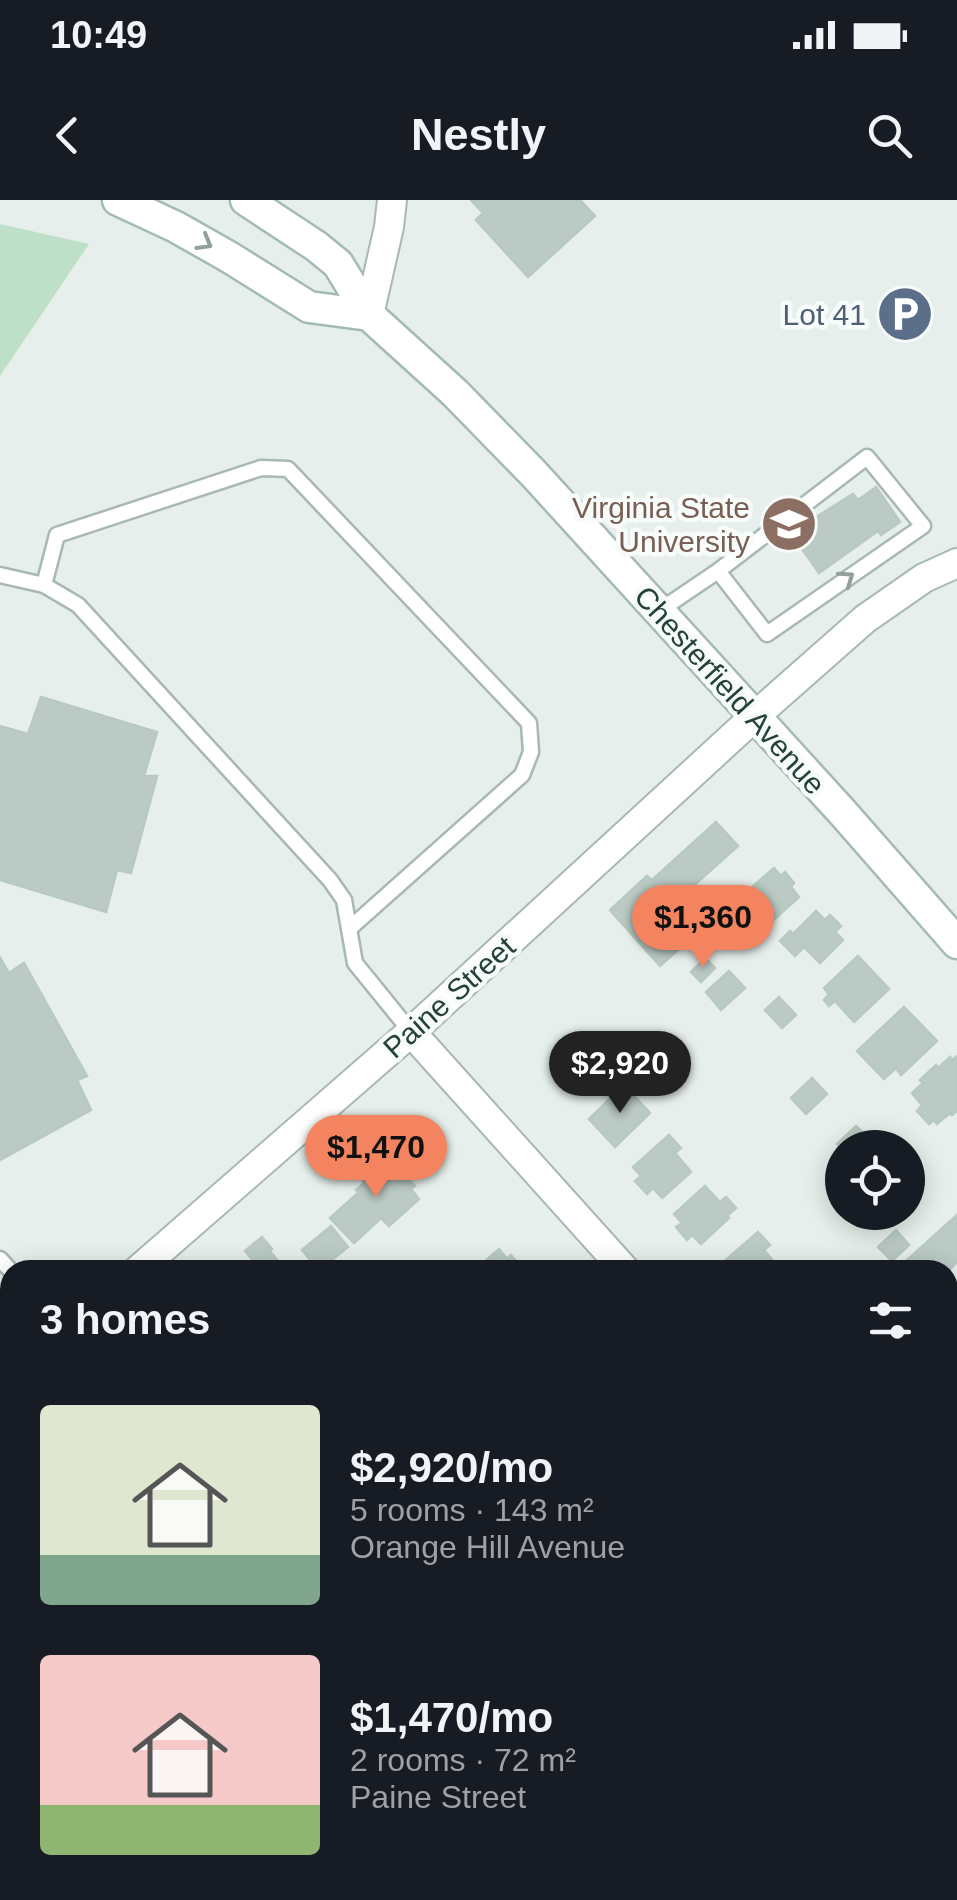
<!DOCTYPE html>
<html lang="en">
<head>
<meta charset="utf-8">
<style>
	:root { --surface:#171b24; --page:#242831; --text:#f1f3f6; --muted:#9ea1a6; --accent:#f4845f }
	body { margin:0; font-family:Arial,sans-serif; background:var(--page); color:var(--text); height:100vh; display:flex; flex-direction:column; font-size:38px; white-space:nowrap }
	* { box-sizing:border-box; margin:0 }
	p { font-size:32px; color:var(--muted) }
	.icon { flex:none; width:55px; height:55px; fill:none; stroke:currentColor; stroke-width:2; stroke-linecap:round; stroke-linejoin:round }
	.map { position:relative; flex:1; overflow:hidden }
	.panel { position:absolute; left:0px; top:1060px; width:958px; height:640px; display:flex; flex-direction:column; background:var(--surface); border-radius:30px 30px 0 0; box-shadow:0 5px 25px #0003 }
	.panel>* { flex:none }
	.controls { position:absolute; left:825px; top:930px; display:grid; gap:20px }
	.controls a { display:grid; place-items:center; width:100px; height:100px; border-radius:50%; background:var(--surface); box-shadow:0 5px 25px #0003; font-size:50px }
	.price { position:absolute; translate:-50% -85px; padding:0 22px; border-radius:35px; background:var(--accent); color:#111; font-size:32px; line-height:65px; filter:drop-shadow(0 2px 5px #0008) }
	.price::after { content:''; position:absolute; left:50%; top:60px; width:30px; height:22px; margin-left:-15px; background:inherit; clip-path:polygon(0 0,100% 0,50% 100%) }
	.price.active { background:#222; color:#fff }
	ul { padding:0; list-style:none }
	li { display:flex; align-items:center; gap:30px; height:250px; padding:0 40px }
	li span { display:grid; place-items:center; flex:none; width:280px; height:200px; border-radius:10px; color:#555 }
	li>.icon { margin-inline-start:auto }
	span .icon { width:120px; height:120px; fill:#fffc; stroke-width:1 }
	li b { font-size:42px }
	h2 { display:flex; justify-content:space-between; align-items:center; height:120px; padding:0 40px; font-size:42px }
	.status { display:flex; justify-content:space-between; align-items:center; height:70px; padding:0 50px; background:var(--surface); direction:ltr }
	.status svg { height:28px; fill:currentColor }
	header { display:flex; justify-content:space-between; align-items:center; height:130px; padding:0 40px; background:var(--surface); font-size:45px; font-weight:600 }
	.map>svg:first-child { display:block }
</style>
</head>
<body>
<div class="status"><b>10:49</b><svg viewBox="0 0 49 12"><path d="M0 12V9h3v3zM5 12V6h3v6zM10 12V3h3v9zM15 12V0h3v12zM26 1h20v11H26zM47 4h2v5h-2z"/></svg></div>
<header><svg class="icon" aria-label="back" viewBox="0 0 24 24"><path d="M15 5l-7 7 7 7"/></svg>Nestly<svg class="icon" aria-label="search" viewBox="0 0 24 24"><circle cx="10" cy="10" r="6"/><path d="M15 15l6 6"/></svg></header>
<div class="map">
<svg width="957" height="1700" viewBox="0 0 957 1700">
	<rect width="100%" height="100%" fill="#e6efeb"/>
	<path fill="#bfe0c8" d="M0,24L89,44L0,176Z"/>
	<g fill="#bbcac4" stroke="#b8c9c2" stroke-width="2.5">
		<path d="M471,0H580L595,16L528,77L476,20L483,13Z"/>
		<path d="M876,287L900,322L881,335L878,331L819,373L791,333L853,294L858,300Z"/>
		<path d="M41,497L157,532L144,576H157L131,673L117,670L106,712L0,680V526L28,534Z"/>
		<path d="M716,622L738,646L673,704L698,732L660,766L610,710L647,676L652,680Z"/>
		<path d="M774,668L781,676L785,672L794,683L791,687L799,697L769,724L762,715L756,720L748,711L754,705L744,694Z"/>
		<path d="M816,711L825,720L830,715L841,726L835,732L843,740L820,763L804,747L795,756L780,741L790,731L793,734Z"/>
		<path d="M858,756L889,789L854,822L835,801L829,806L824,800L829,794L824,788Z"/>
		<path d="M0,758L9,773L24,763L87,876L77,880L91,910L0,960Z"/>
		<path d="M705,758L715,768L701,782L691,772Z"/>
		<path d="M729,771L745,788L721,810L706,792Z"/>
		<path d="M779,797L796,815L782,828L765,810Z"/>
		<path d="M904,807L937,841L901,875L896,868L884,879L857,851Z"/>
		<path d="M957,856V911L952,915L950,913L937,924L934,920L929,924L917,911L922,905L912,893L923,883L920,880L936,865L938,868L950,857L952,860Z"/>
		<path d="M812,878L827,894L806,914L791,898Z"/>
		<path d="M624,885L650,913L615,947L589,919Z"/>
		<path d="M856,926L869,938L860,948L842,949L837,944Z"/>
		<path d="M669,935L681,948L675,953L691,972L662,998L653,988L647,994L635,981L641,976L633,967Z"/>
		<path d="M374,957L383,967L388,963L399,976L403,973L415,986L411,989L419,999L389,1026L381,1018L354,1043L330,1018L359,992L356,990L365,982L357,974Z"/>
		<path d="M705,986L720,1002L726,997L736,1008L727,1016L729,1018L701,1044L692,1035L687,1040L676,1027L682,1023L674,1014Z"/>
		<path d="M957,1015V1062L948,1071L916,1070L907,1060Z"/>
		<path d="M331,1026L348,1047L319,1070L302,1050Z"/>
		<path d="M896,1030L909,1045L892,1061L878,1047Z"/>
		<path d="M758,1032L770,1045L764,1050L780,1069L727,1070L721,1064Z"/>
		<path d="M262,1037L272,1049L255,1063L245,1051Z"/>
		<path d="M499,1049L507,1059L511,1055L517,1062L512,1067L514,1070H475Z"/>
		<path d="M270,1051L282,1066L277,1070H264L257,1062Z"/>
		<path d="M10,1282V1324L0,1313V1291Z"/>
		<path d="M0,1667L10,1678V1690H21L26,1695L20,1700H0Z"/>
		<path d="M121,1690H149L155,1696L151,1700H124L118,1693Z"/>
		<path d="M399,1690L388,1700H345L336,1691Z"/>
		<path d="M445,1690H467L477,1700H436Z"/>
		<path d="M731,1690H751L756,1695L751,1700H721Z"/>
	</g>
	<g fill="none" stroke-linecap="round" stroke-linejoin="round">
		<g stroke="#a8b8b2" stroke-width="19">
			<g id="lane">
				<path d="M0,375L44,385L78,405L330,680L344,700L355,763L411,832"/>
				<path d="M44,385L57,335L261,268L288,269L529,523L531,552L522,575L349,729"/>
				<path d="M659,411L718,371L767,434L923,326L867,257L718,371"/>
				<path d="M0,1059L10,1070"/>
			</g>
		</g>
		<g stroke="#a8b8b2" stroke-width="32">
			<g id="street">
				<path d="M369,115L389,27L392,0"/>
				<path d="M411,832L625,1070"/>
				<path d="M138,1070L411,832L754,517L865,419L924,378L957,363"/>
				<path d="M948,1156L957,1147"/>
				<path d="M948,1425L957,1435"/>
				<path d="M0,1543L10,1535"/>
				<path d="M550,1690L558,1700"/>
			</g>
		</g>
		<g stroke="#a4bbb3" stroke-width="35">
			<g id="secondary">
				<path d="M118,0L176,27L229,57L309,107L369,115"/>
				<path d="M246,0L316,46L338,64L369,115L455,193L534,274L844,614L957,743"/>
			</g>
		</g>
		<use href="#lane" stroke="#fff" stroke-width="14"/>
		<use href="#street" stroke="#fff" stroke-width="28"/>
		<use href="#secondary" stroke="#fff" stroke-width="30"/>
	</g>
	<defs><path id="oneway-chevron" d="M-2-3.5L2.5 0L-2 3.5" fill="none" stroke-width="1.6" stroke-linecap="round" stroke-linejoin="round" transform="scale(2.5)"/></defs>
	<g stroke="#92a09c">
		<use href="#oneway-chevron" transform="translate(205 43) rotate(30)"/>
		<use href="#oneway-chevron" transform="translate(847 378) rotate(-35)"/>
	</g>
	<defs>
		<g id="parking-disc" transform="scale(2.875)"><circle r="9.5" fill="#5c6f8a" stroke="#f7fbf9"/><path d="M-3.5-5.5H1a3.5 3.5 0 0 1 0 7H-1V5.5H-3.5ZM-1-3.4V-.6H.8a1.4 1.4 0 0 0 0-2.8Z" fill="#fff"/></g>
		<g id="university-disc" transform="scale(2.875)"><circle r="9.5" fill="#8d6e63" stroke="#f7fbf9"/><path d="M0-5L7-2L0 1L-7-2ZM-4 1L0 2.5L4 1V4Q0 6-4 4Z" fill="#fff"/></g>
	</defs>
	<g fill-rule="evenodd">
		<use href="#parking-disc" x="905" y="114"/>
		<use href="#university-disc" x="789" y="324"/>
	</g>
	<g text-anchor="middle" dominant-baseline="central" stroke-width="9" stroke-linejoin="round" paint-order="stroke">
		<g font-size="30" fill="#4e5e75" stroke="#f7fbf9" text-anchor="end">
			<text x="866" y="114">Lot 41</text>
		</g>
		<g font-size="30" fill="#785e54" stroke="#f7fbf9" text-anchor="end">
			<text x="750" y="307">Virginia State<tspan x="750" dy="34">University</tspan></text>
		</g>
		<g font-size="30" fill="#24423a" stroke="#f7fbf9">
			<text transform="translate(730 490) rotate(48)">Chesterfield Avenue</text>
			<text transform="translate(449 797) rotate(-42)">Paine Street</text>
		</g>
	</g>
</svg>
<div class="controls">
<a><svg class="icon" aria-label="locate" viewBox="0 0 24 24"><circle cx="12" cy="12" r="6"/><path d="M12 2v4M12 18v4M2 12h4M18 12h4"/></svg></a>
</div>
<b class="price" style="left:703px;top:770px">$1,360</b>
<b class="price active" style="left:620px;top:916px">$2,920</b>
<b class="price" style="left:376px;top:1000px">$1,470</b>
<section class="panel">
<h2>3 homes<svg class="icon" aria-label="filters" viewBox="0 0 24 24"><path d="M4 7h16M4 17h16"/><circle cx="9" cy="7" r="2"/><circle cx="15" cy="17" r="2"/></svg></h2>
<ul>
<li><span style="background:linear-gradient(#dfe7d0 75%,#7fa58c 0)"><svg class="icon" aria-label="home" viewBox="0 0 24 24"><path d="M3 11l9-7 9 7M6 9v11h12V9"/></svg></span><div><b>$2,920/mo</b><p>5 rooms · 143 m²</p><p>Orange Hill Avenue</p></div></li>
<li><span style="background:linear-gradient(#f6c9c9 75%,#8fb573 0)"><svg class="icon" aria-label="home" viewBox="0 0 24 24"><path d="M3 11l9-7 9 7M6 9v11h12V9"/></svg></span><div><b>$1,470/mo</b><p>2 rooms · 72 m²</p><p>Paine Street</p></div></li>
</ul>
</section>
</div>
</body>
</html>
